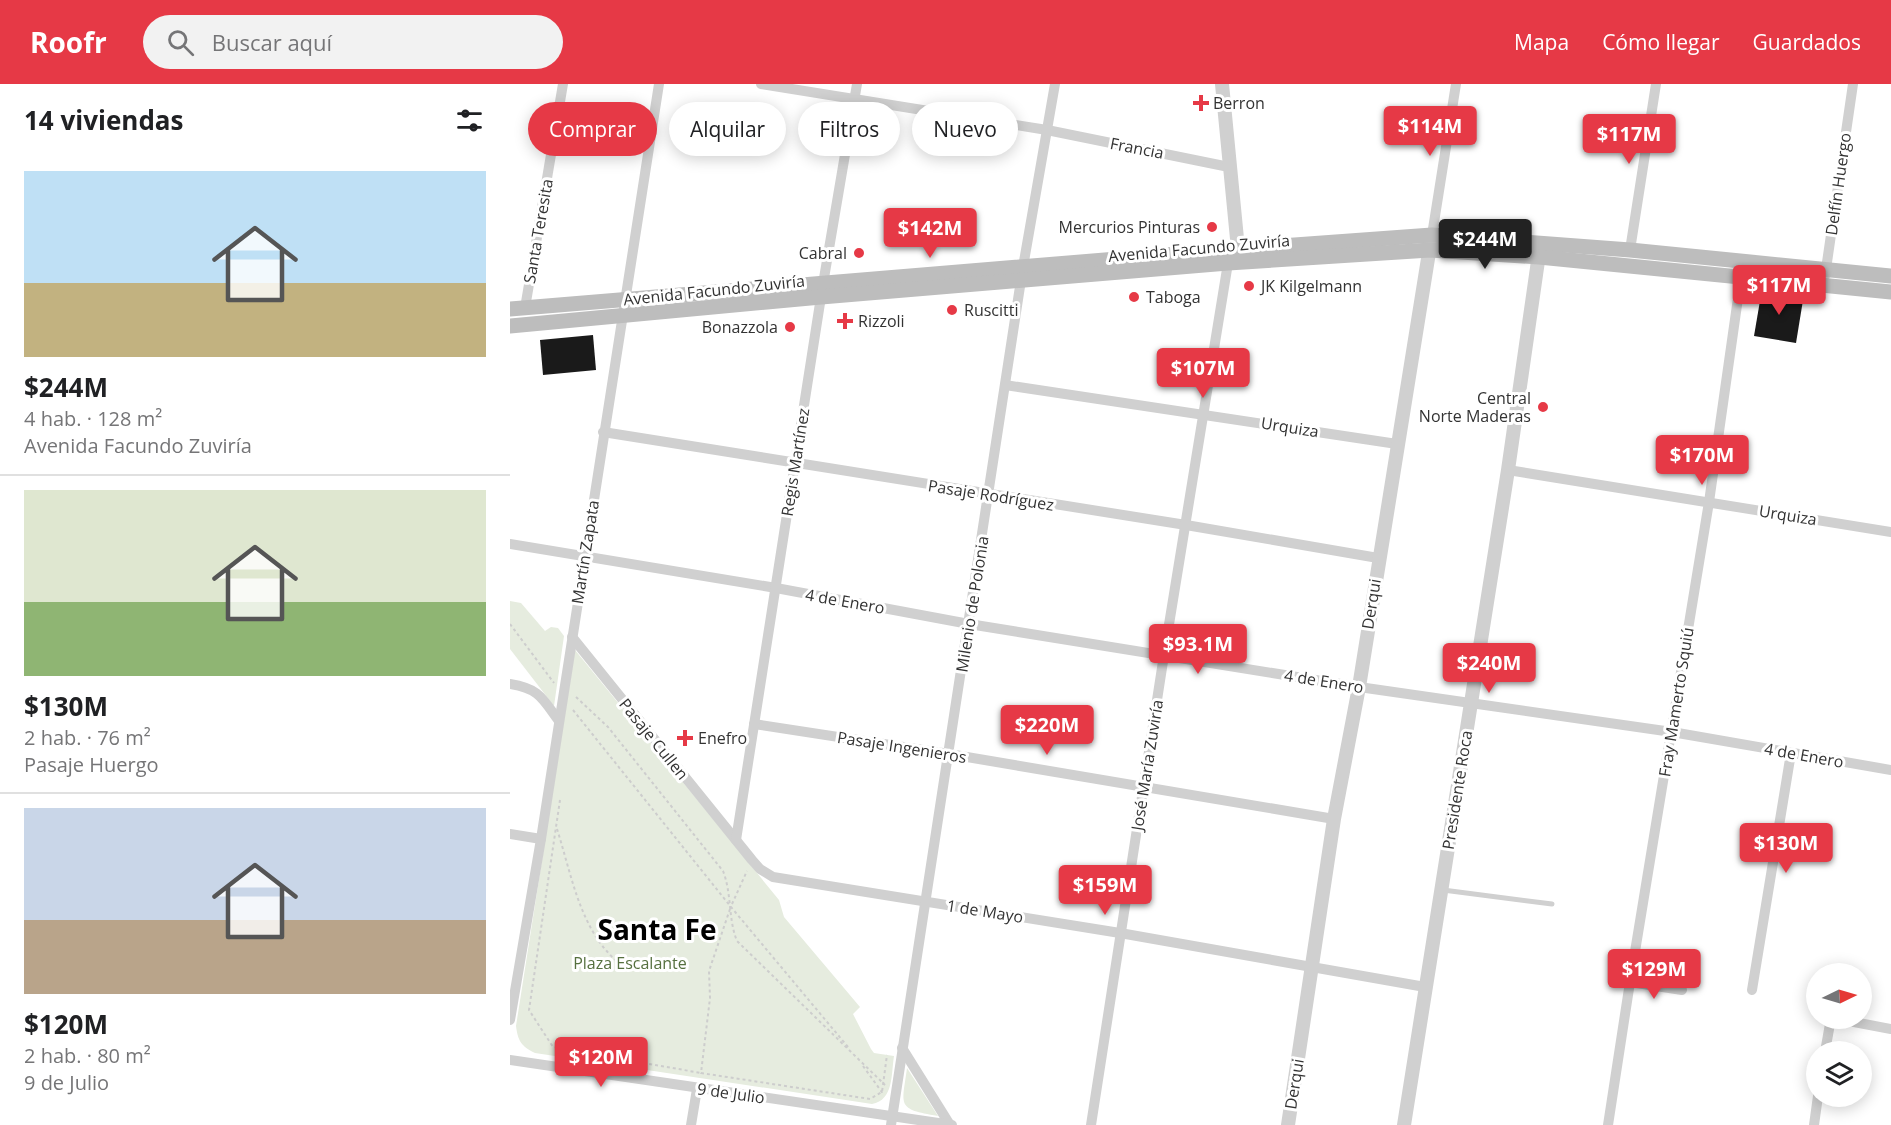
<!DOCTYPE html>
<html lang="es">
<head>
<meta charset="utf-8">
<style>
	:root { --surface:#fff; --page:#f2f2f2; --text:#202124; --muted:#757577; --line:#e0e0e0; --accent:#e63946 }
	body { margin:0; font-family:"Open Sans",sans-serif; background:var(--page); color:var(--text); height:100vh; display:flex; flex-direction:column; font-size:22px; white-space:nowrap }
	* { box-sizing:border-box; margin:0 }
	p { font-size:20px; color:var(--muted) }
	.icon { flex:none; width:33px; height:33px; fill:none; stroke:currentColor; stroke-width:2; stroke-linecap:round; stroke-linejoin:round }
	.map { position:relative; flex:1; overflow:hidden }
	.side { display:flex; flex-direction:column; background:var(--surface); width:510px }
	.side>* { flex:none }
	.top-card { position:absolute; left:18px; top:18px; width:570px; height:54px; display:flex; gap:12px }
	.needle { width:39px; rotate:85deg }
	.fabs { position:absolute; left:1296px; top:879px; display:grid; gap:12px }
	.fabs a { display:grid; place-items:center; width:66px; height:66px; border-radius:50%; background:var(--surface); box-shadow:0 3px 15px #0003; font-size:30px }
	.price { position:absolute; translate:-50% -51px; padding:0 14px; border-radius:6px; background:var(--accent); color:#fff; font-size:20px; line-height:39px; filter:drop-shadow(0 2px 3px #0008) }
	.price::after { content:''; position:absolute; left:50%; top:36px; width:18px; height:14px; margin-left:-9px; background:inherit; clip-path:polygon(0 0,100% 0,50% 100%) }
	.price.selected { background:#222; color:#fff }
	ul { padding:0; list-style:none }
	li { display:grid; align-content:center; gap:12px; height:318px; padding:0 24px }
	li+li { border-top:2px solid var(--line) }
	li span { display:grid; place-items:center; height:186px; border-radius:0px; color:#555 }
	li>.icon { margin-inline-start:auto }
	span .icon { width:108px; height:108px; fill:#fffc; stroke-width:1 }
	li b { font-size:26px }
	h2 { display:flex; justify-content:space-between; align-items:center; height:72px; padding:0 24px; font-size:26px }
	.pill { padding:0 21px; border-radius:27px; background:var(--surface); box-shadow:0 3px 15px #0003; font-size:21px; line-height:54px }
	.pill.selected { background:var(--accent); color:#fff }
	header { display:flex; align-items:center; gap:36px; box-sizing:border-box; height:84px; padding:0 30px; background:var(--accent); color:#fff }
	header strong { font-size:28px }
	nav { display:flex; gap:33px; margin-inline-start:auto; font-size:21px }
	.search { width:420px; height:54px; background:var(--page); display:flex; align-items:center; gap:15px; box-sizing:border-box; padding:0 21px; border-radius:33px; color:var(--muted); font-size:22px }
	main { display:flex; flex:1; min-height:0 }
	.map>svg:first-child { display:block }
</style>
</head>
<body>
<header>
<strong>Roofr</strong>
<div class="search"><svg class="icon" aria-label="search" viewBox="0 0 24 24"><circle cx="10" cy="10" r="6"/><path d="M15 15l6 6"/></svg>Buscar aquí</div>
<nav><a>Mapa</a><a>Cómo llegar</a><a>Guardados</a></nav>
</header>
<main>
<section class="side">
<h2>14 viviendas<svg class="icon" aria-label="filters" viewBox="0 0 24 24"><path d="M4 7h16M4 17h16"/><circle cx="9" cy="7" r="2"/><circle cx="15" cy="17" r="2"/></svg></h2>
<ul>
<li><span style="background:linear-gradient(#bfe0f5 60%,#c2b280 0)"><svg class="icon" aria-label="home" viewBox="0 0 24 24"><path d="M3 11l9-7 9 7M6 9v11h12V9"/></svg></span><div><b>$244M</b><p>4 hab. · 128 m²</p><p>Avenida Facundo Zuviría</p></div></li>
<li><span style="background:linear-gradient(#dfe7d0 60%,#8fb573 0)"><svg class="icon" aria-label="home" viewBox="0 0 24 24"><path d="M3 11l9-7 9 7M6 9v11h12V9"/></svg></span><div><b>$130M</b><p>2 hab. · 76 m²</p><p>Pasaje Huergo</p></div></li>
<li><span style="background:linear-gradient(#c9d6e8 60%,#b9a48a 0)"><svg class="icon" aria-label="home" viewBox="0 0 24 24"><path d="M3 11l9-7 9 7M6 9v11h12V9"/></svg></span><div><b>$120M</b><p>2 hab. · 80 m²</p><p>9 de Julio</p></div></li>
</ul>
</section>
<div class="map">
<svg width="1381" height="1041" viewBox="0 0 1381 1041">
	<rect width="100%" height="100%" fill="#fff"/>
	<g fill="#e6ecdf">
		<path d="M0,517L11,519L35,547L41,543L48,544L54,552L44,622L0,565Z"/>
		<path d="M65,566L269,816L274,833L350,923L343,930L361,965L364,969L384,972C381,990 384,1016 362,1020L25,969C11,962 8,957 6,942Z"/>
		<path d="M397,984L428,1032C386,1025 392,1022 397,984Z"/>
	</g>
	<g fill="#1a1a1a">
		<path d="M1252,205L1294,210L1286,259L1244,252Z"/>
		<path d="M83,251L86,286L33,291L30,256Z"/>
	</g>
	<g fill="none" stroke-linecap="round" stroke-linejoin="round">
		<g stroke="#cdcdcd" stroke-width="2" stroke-dasharray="3 3" stroke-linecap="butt">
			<path d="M0,540L44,599"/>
			<path d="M66,613L98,643L213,787C222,810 218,835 227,857L375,1001"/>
			<path d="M63,626L221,823L338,963"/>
			<path d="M50,716L19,926L43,963L191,989"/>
			<path d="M47,745C62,792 70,847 109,879"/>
			<path d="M222,820L237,787"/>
			<path d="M220,825L199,887L200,914L191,989L360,1015L372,1008L377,971"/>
			<path d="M353,982L374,1011"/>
		</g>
		<path stroke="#d0d0d0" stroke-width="5" d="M933,806L1042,820"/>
		<g stroke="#d0d0d0" stroke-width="10">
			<path d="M251,0L537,46L719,83"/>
			<path d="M922,151L946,0"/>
			<path d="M1120,166L1146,0"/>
			<path d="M1315,192L1343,0"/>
			<path d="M15,224L53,0"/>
			<path d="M495,301L887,360"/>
			<path d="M93,348L676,441L868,474"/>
			<path d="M998,386L1381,448"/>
			<path d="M0,460L266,504L459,540L849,603L1162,648L1381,686"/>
			<path d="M62,553L242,776L250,785L263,793L610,849L915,903"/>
			<path d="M0,600C30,605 32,614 49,637"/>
			<path d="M244,640L439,670L824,735"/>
			<path d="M0,750L31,755"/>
			<path d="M226,756L313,200L347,0"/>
			<path d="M1120,898L1172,906"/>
			<path d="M1242,906L1281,669"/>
			<path d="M1323,934L1381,945"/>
			<path d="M0,936L31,755L149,0"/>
			<path d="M392,964L440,1041"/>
			<path d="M1315,968L1321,934"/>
			<path d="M0,976L442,1041"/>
			<path d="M181,1041L187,1005"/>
			<path d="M381,1041L513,183L545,0"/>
			<path d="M581,1041L654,571L718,179"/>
			<path d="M1098,1041L1120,898L1199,418L1231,193"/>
			<path d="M1304,1041L1308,1012"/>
		</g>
		<g stroke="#d0d0d0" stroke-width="14">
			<path d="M712,0L728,165L722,173"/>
			<path d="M778,1041L824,735L849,603L921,156"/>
			<path d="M894,1041L998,386L1030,163"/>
		</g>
		<g stroke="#bdbdbd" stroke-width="15">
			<path d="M0,225L728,165L922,151L1120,166L1381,192"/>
			<path d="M0,242L311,213L718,179L920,166L1029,173L1381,208"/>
		</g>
	</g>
	<g fill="#e63946" stroke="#fff" stroke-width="2">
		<path d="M688 10h6v6h6v6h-6v6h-6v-6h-6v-6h6z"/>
		<circle cx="702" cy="143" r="6"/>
		<circle cx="349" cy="169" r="6"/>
		<circle cx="739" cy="202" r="6"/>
		<circle cx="624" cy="213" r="6"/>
		<circle cx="442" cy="226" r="6"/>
		<path d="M332 228h6v6h6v6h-6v6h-6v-6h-6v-6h6z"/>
		<circle cx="280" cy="243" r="6"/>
		<circle cx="1033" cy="323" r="6"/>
		<path d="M172 645h6v6h6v6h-6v6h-6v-6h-6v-6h6z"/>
	</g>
	<g text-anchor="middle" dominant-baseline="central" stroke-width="6" stroke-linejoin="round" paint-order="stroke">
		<g font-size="16" fill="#333" stroke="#fff" text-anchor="start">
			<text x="703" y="19">Berron</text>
			<text x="690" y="143" text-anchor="end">Mercurios Pinturas</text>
			<text x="337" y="169" text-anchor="end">Cabral</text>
			<text x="751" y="202">JK Kilgelmann</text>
			<text x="636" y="213">Taboga</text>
			<text x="454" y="226">Ruscitti</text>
			<text x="348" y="237">Rizzoli</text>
			<text x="268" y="243" text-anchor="end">Bonazzola</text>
			<text x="1021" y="314" text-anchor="end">Central<tspan x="1021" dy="18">Norte Maderas</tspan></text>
			<text x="188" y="654">Enefro</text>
		</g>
		<g font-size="16" fill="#333" stroke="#fff">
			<text transform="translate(627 64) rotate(11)">Francia</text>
			<text transform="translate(1328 100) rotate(-82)">Delfín Huergo</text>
			<text transform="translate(28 147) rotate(-80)">Santa Teresita</text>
			<text transform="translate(689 164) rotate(-5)">Avenida Facundo Zuviría</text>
			<text transform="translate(204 206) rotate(-6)">Avenida Facundo Zuviría</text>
			<text transform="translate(780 343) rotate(9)">Urquiza</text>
			<text transform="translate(285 378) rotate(-81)">Regis Martínez</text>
			<text transform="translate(481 411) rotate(9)">Pasaje Rodríguez</text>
			<text transform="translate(1278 431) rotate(9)">Urquiza</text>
			<text transform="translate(75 468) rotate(-81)">Martín Zapata</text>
			<text transform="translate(335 517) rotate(10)">4 de Enero</text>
			<text transform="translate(462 520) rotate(-81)">Milenio de Polonia</text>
			<text transform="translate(861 520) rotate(-81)">Derqui</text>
			<text transform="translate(814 597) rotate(9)">4 de Enero</text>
			<text transform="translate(1166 618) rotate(-81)">Fray Mamerto Squiú</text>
			<text transform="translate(144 655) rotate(51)">Pasaje Cullen</text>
			<text transform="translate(392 663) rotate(9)">Pasaje Ingenieros</text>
			<text transform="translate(1294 671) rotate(10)">4 de Enero</text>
			<text transform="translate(637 681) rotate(-81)">José María Zuviría</text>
			<text transform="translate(947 706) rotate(-81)">Presidente Roca</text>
			<text transform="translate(475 827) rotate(9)">1 de Mayo</text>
			<text transform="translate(784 1000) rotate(-81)">Derqui</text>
			<text transform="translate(221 1009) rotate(8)">9 de Julio</text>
		</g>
		<g font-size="16" fill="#56703f" stroke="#fff">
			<text x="120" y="879">Plaza Escalante</text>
		</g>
		<g font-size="28" font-weight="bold" fill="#000" stroke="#fff">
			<text x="147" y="845">Santa Fe</text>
		</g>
	</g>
</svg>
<div class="fabs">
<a><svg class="needle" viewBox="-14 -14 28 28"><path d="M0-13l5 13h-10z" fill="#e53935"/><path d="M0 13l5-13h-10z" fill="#757577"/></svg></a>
<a><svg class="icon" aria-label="layers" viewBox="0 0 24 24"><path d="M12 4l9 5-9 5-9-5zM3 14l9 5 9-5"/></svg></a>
</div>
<b class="price" style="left:920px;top:73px">$114M</b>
<b class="price" style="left:1119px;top:81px">$117M</b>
<b class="price" style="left:420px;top:175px">$142M</b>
<b class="price selected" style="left:975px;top:186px">$244M</b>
<b class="price" style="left:1269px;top:232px">$117M</b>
<b class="price" style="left:693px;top:315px">$107M</b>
<b class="price" style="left:1192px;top:402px">$170M</b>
<b class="price" style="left:688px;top:591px">$93.1M</b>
<b class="price" style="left:979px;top:610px">$240M</b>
<b class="price" style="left:537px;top:672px">$220M</b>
<b class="price" style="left:1276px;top:790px">$130M</b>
<b class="price" style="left:595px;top:832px">$159M</b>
<b class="price" style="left:1144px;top:916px">$129M</b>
<b class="price" style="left:91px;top:1004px">$120M</b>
<div class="top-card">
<a class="pill selected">Comprar</a>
<a class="pill">Alquilar</a>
<a class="pill">Filtros</a>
<a class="pill">Nuevo</a>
</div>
</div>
</main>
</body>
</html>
